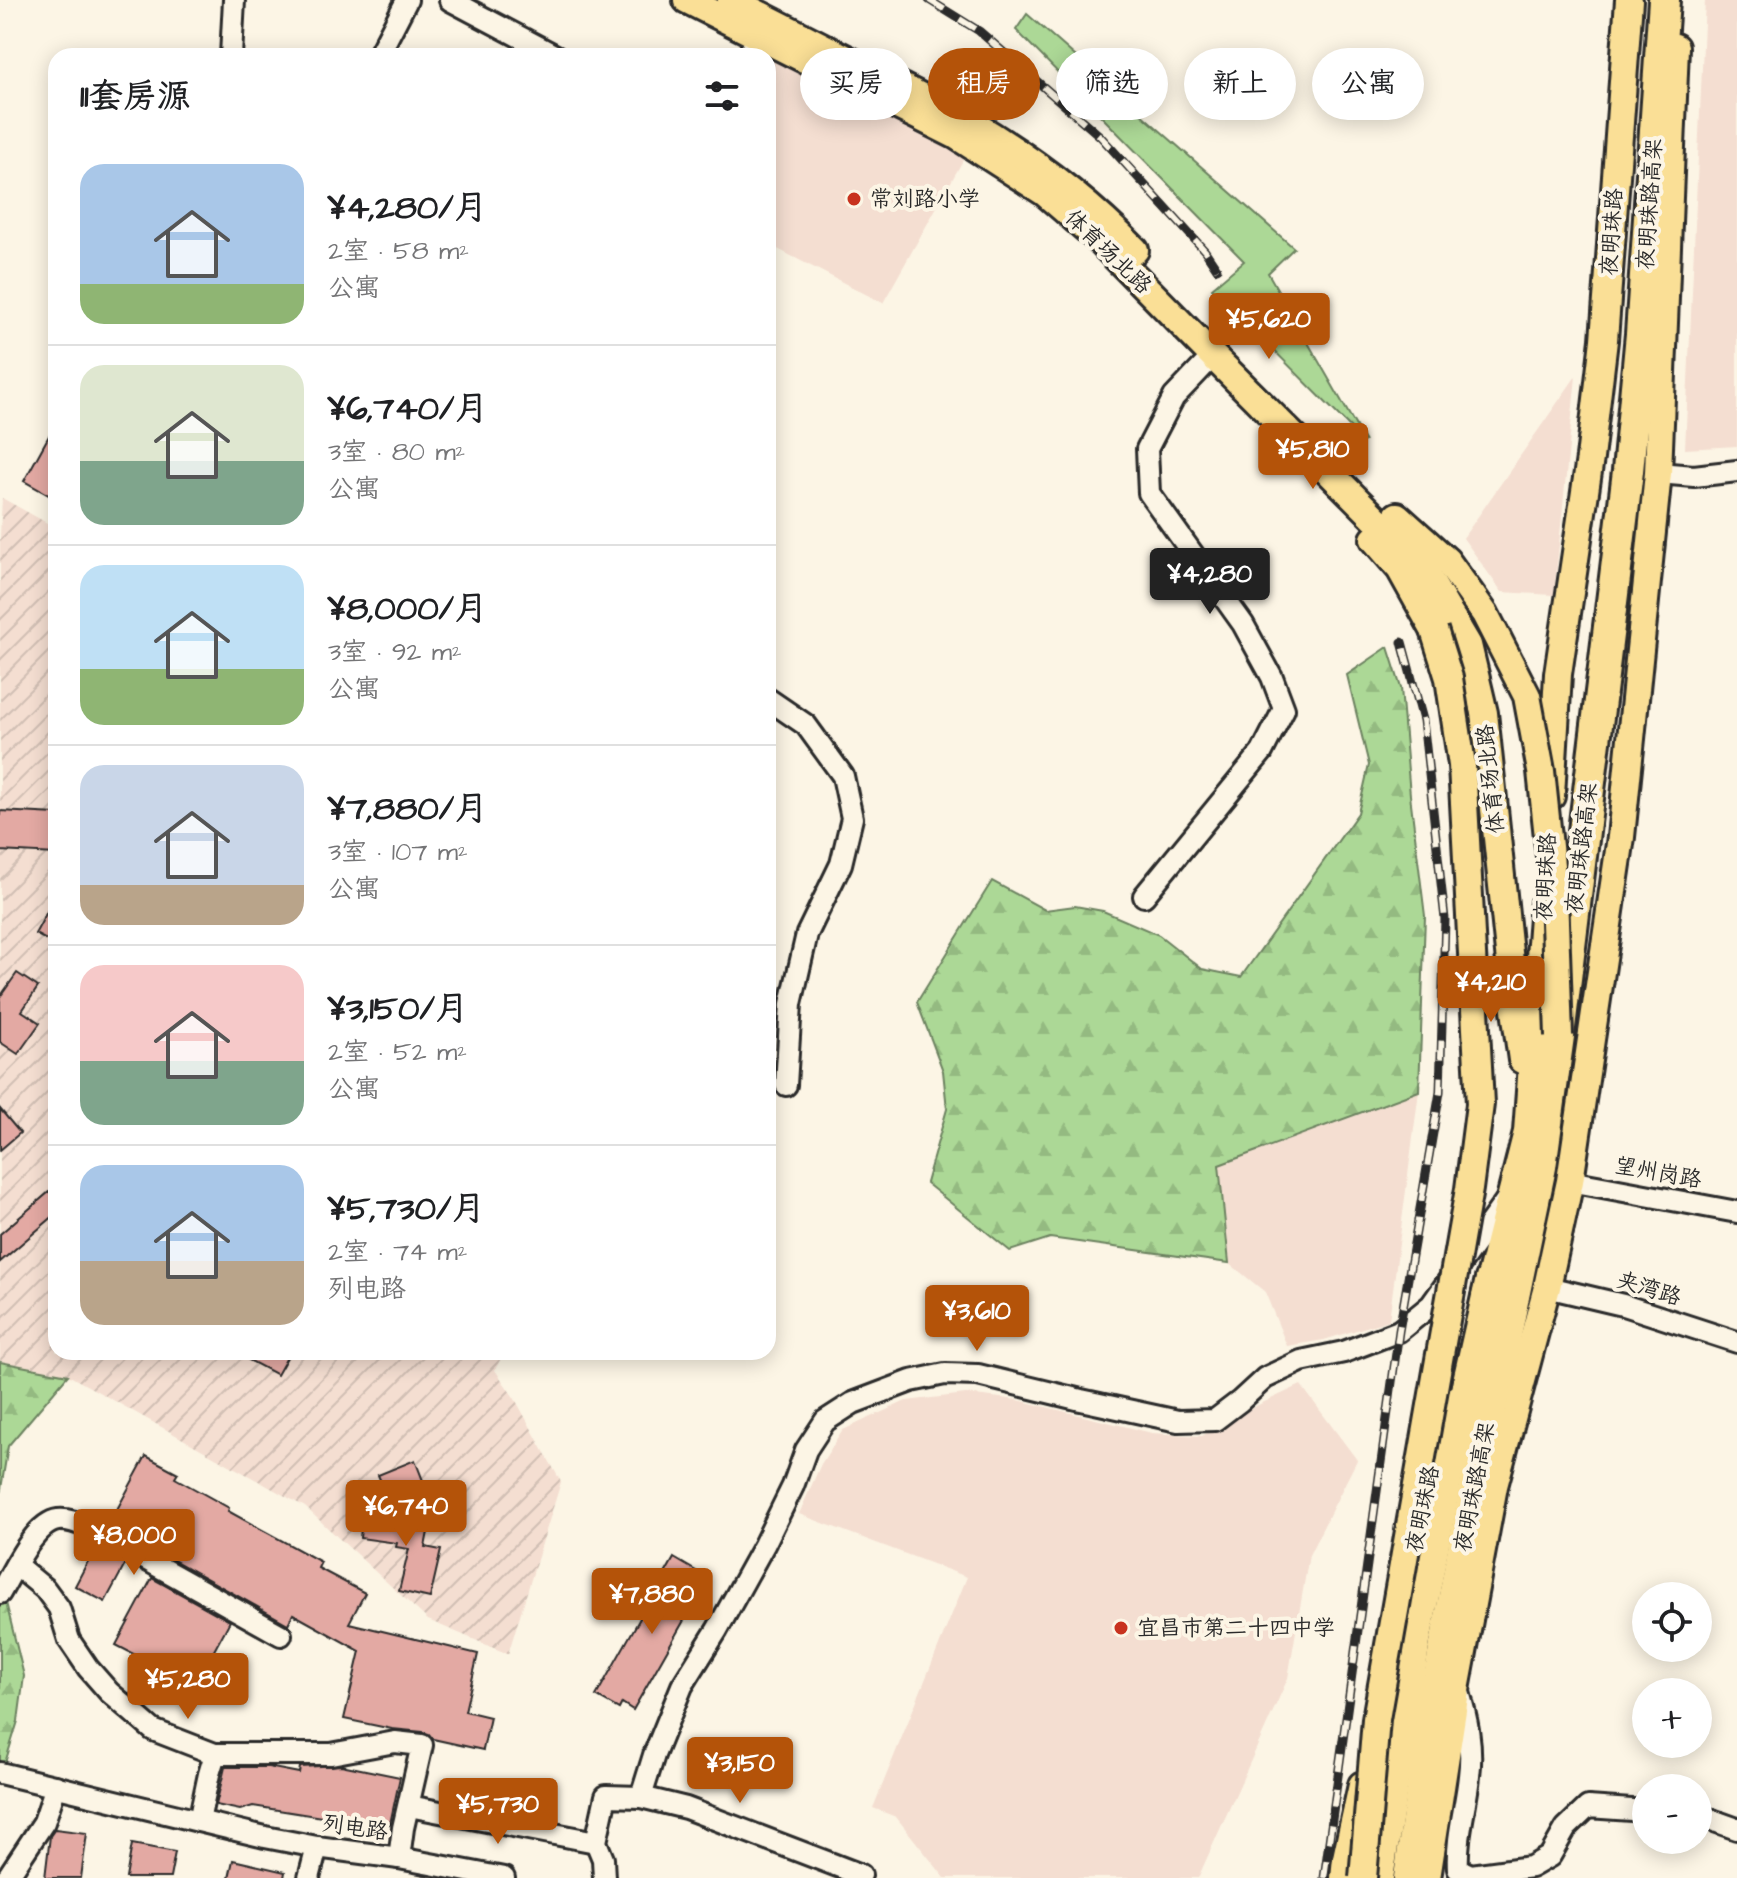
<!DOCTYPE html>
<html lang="zh">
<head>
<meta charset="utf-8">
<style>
	:root { --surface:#fff; --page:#f2f2f2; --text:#202124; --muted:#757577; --line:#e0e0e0; --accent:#b45309 }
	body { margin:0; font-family:"Architects Daughter","LXGW WenKai TC",sans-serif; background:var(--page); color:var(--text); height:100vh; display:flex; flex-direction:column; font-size:30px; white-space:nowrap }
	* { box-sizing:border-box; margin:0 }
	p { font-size:26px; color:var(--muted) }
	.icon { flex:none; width:44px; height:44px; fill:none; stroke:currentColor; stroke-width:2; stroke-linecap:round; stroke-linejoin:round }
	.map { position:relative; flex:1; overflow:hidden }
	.panel { position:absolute; left:48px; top:48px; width:728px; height:1312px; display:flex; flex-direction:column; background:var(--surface); border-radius:24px; box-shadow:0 4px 20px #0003 }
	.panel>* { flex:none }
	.guide { position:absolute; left:800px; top:48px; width:760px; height:72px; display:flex; gap:16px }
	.controls { position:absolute; left:1632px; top:1582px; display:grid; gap:16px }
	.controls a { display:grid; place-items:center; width:80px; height:80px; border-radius:50%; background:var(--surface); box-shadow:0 4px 20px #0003; font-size:40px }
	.price { position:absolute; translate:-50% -68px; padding:0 18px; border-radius:8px; background:var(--accent); color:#fff; font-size:26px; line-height:52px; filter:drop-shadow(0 2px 4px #0008) }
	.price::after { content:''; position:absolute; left:50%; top:48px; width:24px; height:18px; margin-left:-12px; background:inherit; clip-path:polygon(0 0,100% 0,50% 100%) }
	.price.on { background:#222; color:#fff }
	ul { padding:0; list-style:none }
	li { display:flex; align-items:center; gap:24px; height:200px; padding:0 32px }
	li+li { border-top:2px solid var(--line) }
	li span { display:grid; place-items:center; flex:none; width:224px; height:160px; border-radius:24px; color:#555 }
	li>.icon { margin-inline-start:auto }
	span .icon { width:96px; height:96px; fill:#fffc; stroke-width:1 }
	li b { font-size:34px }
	h2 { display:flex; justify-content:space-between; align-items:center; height:96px; padding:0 32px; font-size:34px }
	.tag { padding:0 28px; border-radius:36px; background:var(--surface); box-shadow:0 4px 20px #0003; font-size:28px; line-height:72px }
	.tag.on { background:var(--accent); color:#fff }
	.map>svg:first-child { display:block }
</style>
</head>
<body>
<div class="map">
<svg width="1737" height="1878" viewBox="0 0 1737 1878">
	<defs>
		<pattern id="industrial-furrows" width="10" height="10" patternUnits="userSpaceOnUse" patternTransform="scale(2)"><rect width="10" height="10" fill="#f4ded1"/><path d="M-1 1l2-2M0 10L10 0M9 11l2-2" fill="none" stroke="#d1bfb4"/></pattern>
		<pattern id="forest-firs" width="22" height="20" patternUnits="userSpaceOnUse" patternTransform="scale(2)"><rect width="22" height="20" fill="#acd896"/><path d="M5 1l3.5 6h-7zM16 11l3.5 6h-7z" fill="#94ba81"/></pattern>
	</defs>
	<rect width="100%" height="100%" fill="#fcf5e5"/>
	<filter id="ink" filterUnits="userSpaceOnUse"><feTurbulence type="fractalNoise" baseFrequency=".0125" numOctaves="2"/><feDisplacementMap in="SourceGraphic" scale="16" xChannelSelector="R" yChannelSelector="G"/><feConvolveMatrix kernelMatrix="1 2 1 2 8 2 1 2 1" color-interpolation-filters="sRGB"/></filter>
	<g filter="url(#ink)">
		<g fill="#f4ded1">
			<path d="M1705,0H1737V446L1685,449Z"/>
			<path d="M776,57L966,155L883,303L768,244V71Z"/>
			<path d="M1576,376L1554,595L1502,592L1463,538Z"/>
			<path d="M1419,1091L1389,1320L1324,1340L1287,1346L1265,1292L1229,1263L1219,1165Z"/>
			<path d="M1301,1385L1357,1460L1309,1555L1288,1678L1198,1878H945L896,1817L873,1808L967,1577L799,1514L821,1464L843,1430L906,1401L966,1394L1018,1400L1152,1433L1202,1436L1258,1405Z"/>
		</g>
		<path fill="url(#industrial-furrows)" d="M2,498L56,528V1352H504L495,1370L515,1399L561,1482L508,1654L428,1620L305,1507L68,1375L0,1362V536Z"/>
		<path fill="#acd896" stroke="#6c8260" stroke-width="2" d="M1027,14L1294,248L1268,273L1365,442L1212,288L1244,261L1016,30Z"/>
		<g fill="url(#forest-firs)" stroke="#6c8260" stroke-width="2">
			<path d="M1388,647L1401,688L1410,795L1425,916L1419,1091L1219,1165L1229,1263L1050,1238L1010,1251L926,1183L947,1109L943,1071L917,1002L992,881L1045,910L1075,906L1103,911L1159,935L1202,969L1241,977L1358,813L1369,765L1347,675Z"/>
			<path d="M0,1362L68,1375L8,1446L0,1495Z"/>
			<path d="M0,1578L24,1676L18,1721L4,1766L0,1765Z"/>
		</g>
		<g fill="#e3a9a3" stroke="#2b2b2b" stroke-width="2">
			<path d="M56,423V499L24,481Z"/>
			<path d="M0,811L56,814V854L0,851Z"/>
			<path d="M56,895V945L35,934Z"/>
			<path d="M17,973L38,987L22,1011L40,1023L18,1054L0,1042V997Z"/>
			<path d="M0,1109L20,1133L0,1150Z"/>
			<path d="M56,1186V1214L0,1262V1234Z"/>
			<path d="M234,1352H290L277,1375Z"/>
			<path d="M146,1456L178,1473L175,1478L229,1508L228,1511L321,1562L318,1568L365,1593L349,1623L478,1654L465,1711L490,1717L483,1750L433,1739L429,1734L423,1732L392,1729L344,1719L360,1651L293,1614L288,1624L109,1524Z"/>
			<path d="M415,1460L427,1491L391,1505L378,1475Z"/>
			<path d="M363,1509L430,1522L425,1547L441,1550L430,1598L399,1591L409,1549L396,1547L397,1543L360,1538Z"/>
			<path d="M96,1546L126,1563L105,1602L75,1586Z"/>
			<path d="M674,1558L708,1578L633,1710L622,1703L619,1709L596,1696Z"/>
			<path d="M152,1578L230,1621L195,1686L116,1645Z"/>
			<path d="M341,1765L400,1777L390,1824L338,1814L334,1819L253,1806L240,1810L216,1805L225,1767H268L299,1773L300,1767Z"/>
			<path d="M55,1829L87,1833L81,1878H45L50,1836Z"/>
			<path d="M132,1844L175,1852L170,1878H126Z"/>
			<path d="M233,1860L285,1872L284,1878H229Z"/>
		</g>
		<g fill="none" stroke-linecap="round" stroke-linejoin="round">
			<g stroke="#2b2b2b" stroke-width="26">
				<g id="minor">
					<path d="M450,0L556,56"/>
					<path d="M231,56L234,0"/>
					<path d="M378,56L407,0"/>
					<path d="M748,56L758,36"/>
					<path d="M1658,473L1694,476L1737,471"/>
					<path d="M768,699L806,725L843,776L852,818L841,864L807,934L791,1004L786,1085"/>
					<path d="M1144,896L1262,752L1284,709L1272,677L1243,624L1149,493L1147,449L1174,397L1213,356"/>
					<path d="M1570,1181L1737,1212"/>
					<path d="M1547,1287L1623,1305L1737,1342"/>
					<path d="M16,1565L45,1589L59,1608L69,1640L88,1668L109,1692L153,1730L215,1754H331L395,1742L422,1745L403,1828L399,1858"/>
					<path d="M0,1593C12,1573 34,1523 58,1520C69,1519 78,1523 88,1527L281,1635"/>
					<path d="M1458,1689C1467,1718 1473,1746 1469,1776C1466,1807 1456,1837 1458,1869L1471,1875L1531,1867L1550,1856L1566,1828L1588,1807L1646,1811"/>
					<path d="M0,1773L265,1837L317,1847L399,1858L504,1878"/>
					<path d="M641,1797L654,1755L682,1686L717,1630L764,1545L793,1486L806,1450L825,1421L853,1403L911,1381L945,1374L978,1375L1081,1400L1178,1421L1215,1420L1240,1401L1265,1378L1301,1361L1344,1352L1399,1331L1431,1305L1507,1199"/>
					<path d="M409,1806L596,1842"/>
					<path d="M1698,1815L1737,1829"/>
					<path d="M199,1821L209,1774L215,1754"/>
					<path d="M7,1878L44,1822L56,1786"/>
					<path d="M309,1878L317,1847"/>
					<path d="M604,1878L603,1859L596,1842L606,1796L641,1797L686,1808L861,1875"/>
				</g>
			</g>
			<g stroke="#2b2b2b" stroke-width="32">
				<g id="major">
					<path d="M687,0L957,136L1044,192L1097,238L1213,356L1419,562L1468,645L1484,713L1515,1010L1522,1060"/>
					<path d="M731,0L963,118C1027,155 1084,198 1135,250"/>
					<path d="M1397,516L1447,561L1473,597"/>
					<path d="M1374,539L1400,569L1434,630"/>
					<path d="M1551,796L1558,674L1590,458L1604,340L1629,0"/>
					<path d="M1485,1298L1527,1132L1544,903"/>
					<path d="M1429,1477L1436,1449L1452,1400"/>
					<path d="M1344,1878L1346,1858L1362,1785"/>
					<path d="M1427,1878L1457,1684L1494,1486L1547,1287L1570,1181L1621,837L1658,473L1675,47"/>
				</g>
			</g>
			<g stroke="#2b2b2b" stroke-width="36">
				<g id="highway">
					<path d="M1378,1878L1414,1647L1447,1475L1491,1279"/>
					<path d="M1409,1878L1432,1714L1476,1479L1541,1167L1559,1036L1628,471L1641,334L1664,0"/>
				</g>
			</g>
			<use href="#minor" stroke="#fcf5e5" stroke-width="20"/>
			<use href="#major" stroke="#fadf96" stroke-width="26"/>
			<use href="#highway" stroke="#fadf96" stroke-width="30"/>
			<g stroke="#2b2b2b" stroke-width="9">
				<g id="rail">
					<path d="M929,0L979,31L1100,136L1205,251L1217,269"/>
					<path d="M1324,1878L1399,1331L1440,1092L1445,919L1423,720L1402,642"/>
				</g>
			</g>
			<use href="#rail" stroke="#fcf5e5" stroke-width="6" stroke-dasharray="18" stroke-linecap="butt"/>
			<g stroke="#2b2b2b" stroke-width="32" stroke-linecap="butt">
				<g id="major-bridge">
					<path d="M1473,597L1485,614L1527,696L1541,771L1554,894L1559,1036"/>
					<path d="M1363,1878L1376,1719L1469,1189L1480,1104L1462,765L1449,678L1434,630"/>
				</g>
			</g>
			<use href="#major-bridge" stroke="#fadf96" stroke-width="26"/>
		</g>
	</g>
	<g fill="#c8321e" stroke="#fcf5e5" stroke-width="3">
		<circle cx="854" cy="199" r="8"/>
		<circle cx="1121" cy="1628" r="8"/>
	</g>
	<g text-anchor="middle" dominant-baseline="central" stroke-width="8" stroke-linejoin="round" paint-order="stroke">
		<g font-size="22" fill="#2b2b2b" stroke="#fcf5e5" text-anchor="start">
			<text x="870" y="199">常刘路小学</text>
			<text x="1137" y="1628">宜昌市第二十四中学</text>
		</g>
		<g font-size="22" fill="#2b2b2b" stroke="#fcf5e5">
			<text transform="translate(1650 204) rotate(-86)">夜明珠路高架</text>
			<text transform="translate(1612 232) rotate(-86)">夜明珠路</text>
			<text transform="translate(1108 252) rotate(44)">体育场北路</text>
			<text transform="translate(1491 779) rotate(-96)">体育场北路</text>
			<text transform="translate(1582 848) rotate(-83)">夜明珠路高架</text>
			<text transform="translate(1546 877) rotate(-87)">夜明珠路</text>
			<text transform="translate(1658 1173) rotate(10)">望州岗路</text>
			<text transform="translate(1649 1289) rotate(17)">夹湾路</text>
			<text transform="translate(1475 1487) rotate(-79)">夜明珠路高架</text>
			<text transform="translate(1423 1509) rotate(-78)">夜明珠路</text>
			<text transform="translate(355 1828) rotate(8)">列电路</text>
		</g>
	</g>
</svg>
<div class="controls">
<a><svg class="icon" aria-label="locate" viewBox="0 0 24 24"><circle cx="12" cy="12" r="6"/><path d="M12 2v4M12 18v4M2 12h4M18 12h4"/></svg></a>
<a>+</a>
<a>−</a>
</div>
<b class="price" style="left:1269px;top:361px">¥5,620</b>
<b class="price" style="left:1313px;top:491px">¥5,810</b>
<b class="price on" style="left:1210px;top:616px">¥4,280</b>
<b class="price" style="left:1491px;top:1024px">¥4,210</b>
<b class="price" style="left:977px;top:1353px">¥3,610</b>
<b class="price" style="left:406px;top:1548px">¥6,740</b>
<b class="price" style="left:134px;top:1577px">¥8,000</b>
<b class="price" style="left:652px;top:1636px">¥7,880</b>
<b class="price" style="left:188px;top:1721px">¥5,280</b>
<b class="price" style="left:740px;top:1805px">¥3,150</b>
<b class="price" style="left:498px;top:1846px">¥5,730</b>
<div class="guide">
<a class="tag">买房</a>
<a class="tag on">租房</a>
<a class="tag">筛选</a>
<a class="tag">新上</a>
<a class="tag">公寓</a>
</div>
<section class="panel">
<h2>11套房源<svg class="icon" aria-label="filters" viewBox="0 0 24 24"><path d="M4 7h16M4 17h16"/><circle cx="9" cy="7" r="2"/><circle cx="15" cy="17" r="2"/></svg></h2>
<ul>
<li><span style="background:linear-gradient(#a9c7e8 75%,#8fb573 0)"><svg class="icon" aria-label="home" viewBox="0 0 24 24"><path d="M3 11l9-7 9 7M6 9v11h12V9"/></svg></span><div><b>¥4,280/月</b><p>2室 · 58 m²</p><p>公寓</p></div></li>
<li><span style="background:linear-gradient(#dfe7d0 60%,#7fa58c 0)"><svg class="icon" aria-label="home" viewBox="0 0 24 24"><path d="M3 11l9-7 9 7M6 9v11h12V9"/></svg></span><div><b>¥6,740/月</b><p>3室 · 80 m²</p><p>公寓</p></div></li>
<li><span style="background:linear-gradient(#bfe0f5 65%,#8fb573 0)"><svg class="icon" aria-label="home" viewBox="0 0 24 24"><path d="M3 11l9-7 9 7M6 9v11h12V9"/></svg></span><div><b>¥8,000/月</b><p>3室 · 92 m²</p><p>公寓</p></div></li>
<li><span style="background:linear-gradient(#c9d6e8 75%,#b9a48a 0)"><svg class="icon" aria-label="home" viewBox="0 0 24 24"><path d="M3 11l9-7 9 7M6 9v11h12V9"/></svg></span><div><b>¥7,880/月</b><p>3室 · 107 m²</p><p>公寓</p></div></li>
<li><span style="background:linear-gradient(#f6c9c9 60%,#7fa58c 0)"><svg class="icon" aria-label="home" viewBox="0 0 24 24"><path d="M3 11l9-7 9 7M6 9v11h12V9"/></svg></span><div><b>¥3,150/月</b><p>2室 · 52 m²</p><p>公寓</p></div></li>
<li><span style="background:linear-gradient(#a9c7e8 60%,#b9a48a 0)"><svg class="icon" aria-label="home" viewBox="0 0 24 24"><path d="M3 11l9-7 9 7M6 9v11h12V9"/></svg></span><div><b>¥5,730/月</b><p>2室 · 74 m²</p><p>列电路</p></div></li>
</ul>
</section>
</div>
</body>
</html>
